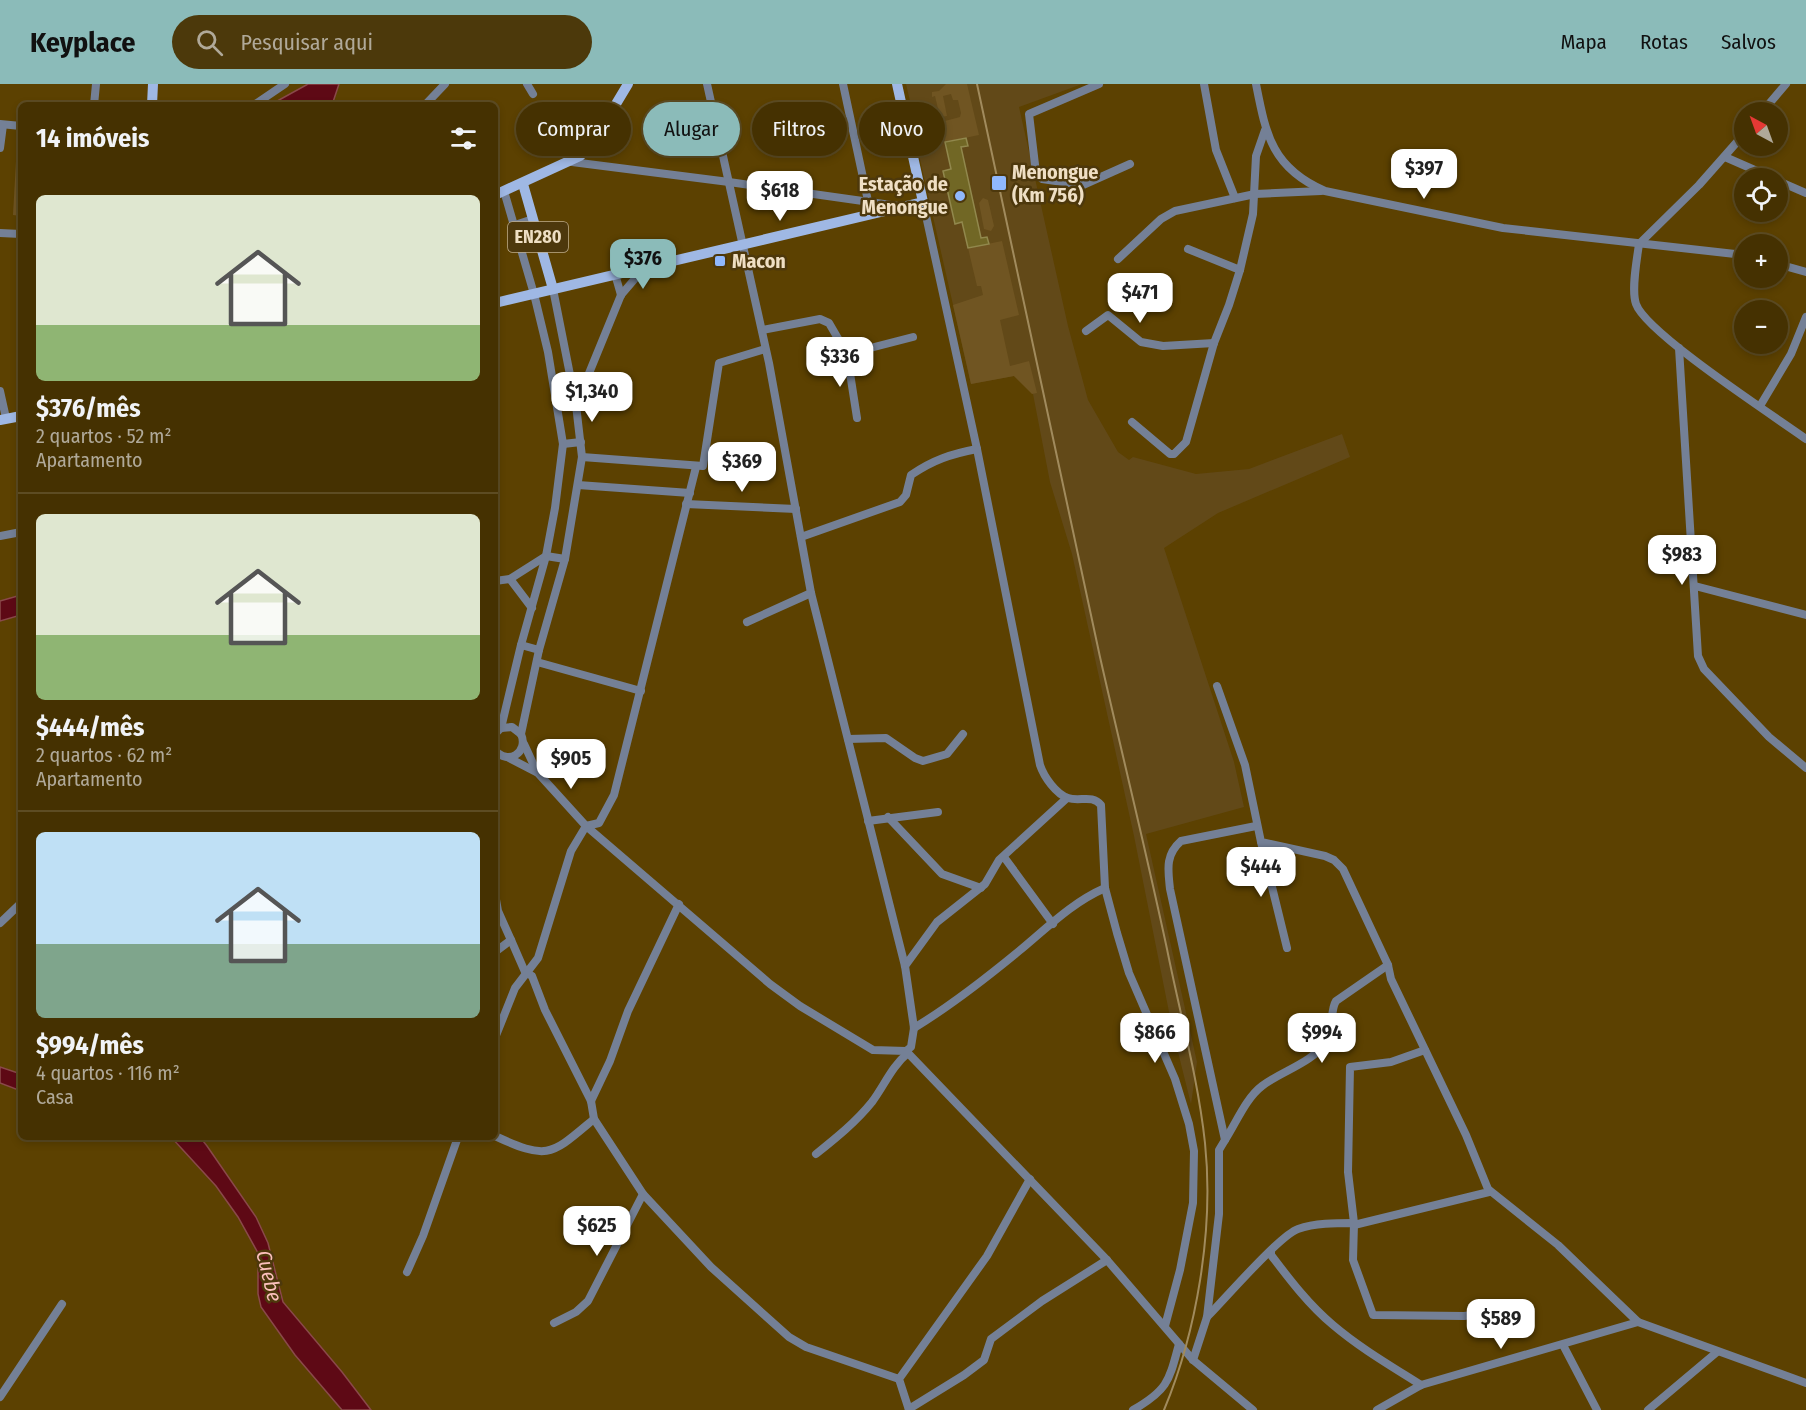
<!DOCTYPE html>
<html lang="pt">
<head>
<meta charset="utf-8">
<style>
	:root { --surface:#453101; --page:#4c390b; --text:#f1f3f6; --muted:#b0a999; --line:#5d4c23; --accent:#8bbbb9 }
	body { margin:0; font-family:"Fira Sans Condensed",sans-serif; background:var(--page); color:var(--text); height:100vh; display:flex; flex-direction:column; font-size:22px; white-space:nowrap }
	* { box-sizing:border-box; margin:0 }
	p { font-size:20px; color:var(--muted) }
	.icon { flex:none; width:33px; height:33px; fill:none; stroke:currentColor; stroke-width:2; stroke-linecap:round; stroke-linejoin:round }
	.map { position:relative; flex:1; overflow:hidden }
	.sheet { position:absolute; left:18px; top:18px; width:480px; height:1038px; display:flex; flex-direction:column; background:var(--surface); border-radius:9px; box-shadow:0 3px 9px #0003,0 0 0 2px var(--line) }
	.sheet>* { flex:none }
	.banner { position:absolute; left:516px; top:18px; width:570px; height:54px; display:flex; gap:12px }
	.needle { width:39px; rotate:319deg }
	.fabs { position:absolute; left:1734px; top:18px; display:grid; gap:12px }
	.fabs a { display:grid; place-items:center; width:54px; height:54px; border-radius:50%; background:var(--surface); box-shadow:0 3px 9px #0003,0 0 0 2px var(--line); font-size:30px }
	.price { position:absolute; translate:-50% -51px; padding:0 14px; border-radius:12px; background:#fff; color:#222; font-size:20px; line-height:39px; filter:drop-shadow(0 2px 3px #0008) }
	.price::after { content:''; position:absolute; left:50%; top:36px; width:18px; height:14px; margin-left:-9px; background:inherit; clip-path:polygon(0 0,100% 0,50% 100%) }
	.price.active { background:var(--accent); color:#111 }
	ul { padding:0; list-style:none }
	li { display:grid; align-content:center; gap:12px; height:318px; padding:0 18px }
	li+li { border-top:2px solid var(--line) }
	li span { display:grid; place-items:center; height:186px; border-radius:9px; color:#555 }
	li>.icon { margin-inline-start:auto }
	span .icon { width:108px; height:108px; fill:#fffc; stroke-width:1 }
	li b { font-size:26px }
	h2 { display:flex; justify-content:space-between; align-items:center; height:72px; padding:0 18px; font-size:26px }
	.pill { padding:0 21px; border-radius:27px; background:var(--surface); box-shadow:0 3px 9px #0003,0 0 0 2px var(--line); font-size:21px; line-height:54px }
	.pill.active { background:var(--accent); color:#111 }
	header { display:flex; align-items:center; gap:36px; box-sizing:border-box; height:84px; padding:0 30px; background:var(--accent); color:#111 }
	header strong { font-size:28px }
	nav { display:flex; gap:33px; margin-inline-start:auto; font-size:21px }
	.search { width:420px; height:54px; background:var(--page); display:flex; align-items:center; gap:15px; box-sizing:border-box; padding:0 21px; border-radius:33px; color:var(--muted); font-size:22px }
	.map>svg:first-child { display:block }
</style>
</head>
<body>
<header>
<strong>Keyplace</strong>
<div class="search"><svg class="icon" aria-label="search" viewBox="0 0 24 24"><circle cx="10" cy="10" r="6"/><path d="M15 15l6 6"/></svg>Pesquisar aqui</div>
<nav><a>Mapa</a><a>Rotas</a><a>Salvos</a></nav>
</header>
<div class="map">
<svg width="1806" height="1326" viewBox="0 0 1806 1326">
	<rect width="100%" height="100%" fill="#5c4101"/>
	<path fill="#624918" d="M906,0H1082L1019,23L1068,242L1088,316L1118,368L1129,376L1133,373L1196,390L1249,385L1342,350L1350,373L1218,429L1164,464L1234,678L1244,723L1146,750L1197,978L1191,1020L1173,948L1134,752L1072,470L1050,398L1033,310L1014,292L971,300L907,18L910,17Z"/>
	<g fill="#705522">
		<path d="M946,0H967L979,51L945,58L941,38L960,33L961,29L958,16H953L951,10L943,12L947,32L940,33L935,12L932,13V8L939,7Z"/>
		<path d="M17,59H21V132L13,131Z"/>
		<path d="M983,114L988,116L994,142L991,147L984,145L979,119Z"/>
		<path d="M1002,157L1019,231L1000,236L1010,282L1029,277L1037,309L1032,310L1014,292L971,300L953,221L983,211L981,202H977L968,164Z"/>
	</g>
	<g fill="#5e0915" stroke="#8a494a" stroke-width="1.5">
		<path d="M308,0H339L332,21H270Z"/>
		<path d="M21,511V531L0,537V517Z"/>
		<path d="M0,983L21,990V1007L0,999Z"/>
		<path d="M171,1053H200L207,1062L256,1133L268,1159L283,1218L342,1288L371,1326H342L295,1271L261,1223L258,1210V1169L238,1133L216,1102Z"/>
	</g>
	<path fill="#716725" stroke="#91884d" stroke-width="1.5" d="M966,54L968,62L961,63L981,154L987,153L989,160L968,164L962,138L955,140L943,87L951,85L945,58Z"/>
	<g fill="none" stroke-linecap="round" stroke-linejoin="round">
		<g stroke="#748096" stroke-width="8">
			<path d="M527,0L533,10"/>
			<path d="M707,0L769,279L811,509L905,882L914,944L911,963L906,967"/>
			<path d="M843,0L868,117"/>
			<path d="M1099,0L1029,30L1036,89L1042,95L1083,101L1130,80"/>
			<path d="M1204,0L1216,66L1235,114"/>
			<path d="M1256,0C1266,51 1272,84 1325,107L1503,144L1744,171"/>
			<path d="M94,21L96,0"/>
			<path d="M254,21L285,0"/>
			<path d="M425,21L445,0"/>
			<path d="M1762,28L1786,0"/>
			<path d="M0,40L21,42"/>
			<path d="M1744,50L1699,101L1639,160C1637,175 1631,206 1636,220C1646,249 1774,332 1806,355"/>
			<path d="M0,64L3,41"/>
			<path d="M1725,73L1773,94"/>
			<path d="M572,78L729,98L898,122"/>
			<path d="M1778,97L1806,109"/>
			<path d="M923,118L977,365L1040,681C1044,693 1056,710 1068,714C1080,718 1092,710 1101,721L1105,804L1117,849L1129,889L1175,995L1189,1040L1194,1067L1193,1119L1180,1186L1165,1242"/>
			<path d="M515,141L533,135"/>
			<path d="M0,149L21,150"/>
			<path d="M1188,165L1240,186"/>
			<path d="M1118,175L1161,135L1175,127L1255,110L1321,107"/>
			<path d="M1778,180L1806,188"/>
			<path d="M615,190L621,211"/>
			<path d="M762,246L820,235L829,239L847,270L857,334"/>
			<path d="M1086,247L1108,231L1141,258L1163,262L1214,259"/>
			<path d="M1679,264L1698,572L1704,585L1769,653L1806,684"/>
			<path d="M847,270L913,253"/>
			<path d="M0,307L6,334"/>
			<path d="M576,321L621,211L645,183"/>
			<path d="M1760,322L1791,270L1806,233"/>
			<path d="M1132,338L1170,370H1174L1186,358L1214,259L1229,221L1240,186L1253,130L1256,72L1265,46"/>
			<path d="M563,360L581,358"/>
			<path d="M582,373L703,382L719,279L765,265"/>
			<path d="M578,401L690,409"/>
			<path d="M686,420L796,425"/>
			<path d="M0,452L21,448"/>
			<path d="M801,453L900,418L906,411L911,391C933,376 951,370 977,365"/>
			<path d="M510,495L532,524"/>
			<path d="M495,497L510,495L546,472L565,475"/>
			<path d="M1695,502L1806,531"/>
			<path d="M747,538L811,509"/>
			<path d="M521,561L539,566"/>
			<path d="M537,578L641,607"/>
			<path d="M1217,602L1245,681L1261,758L1325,772L1334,776L1343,785L1388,881L1391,895L1466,1051L1488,1105L1558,1161L1638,1238L1806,1299"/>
			<path d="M501,644L521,561L546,472L555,424L563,360L548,268L534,210L504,107"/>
			<path d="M495,650L501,644L512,643L521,650C529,668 508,682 495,666"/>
			<path d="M521,650L539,566L565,475L582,373L576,321L553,205"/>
			<path d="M848,655L886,654L915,674L923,677L947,670L963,650"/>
			<path d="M524,660L537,688L586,742L770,900L800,922L873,966L906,967L1107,1176L1193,1276L1253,1326"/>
			<path d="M509,674L536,688"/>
			<path d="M888,733L942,790L981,804"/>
			<path d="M868,737L938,728"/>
			<path d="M1261,758L1287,864"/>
			<path d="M1004,773L1053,840"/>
			<path d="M495,810L498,827L511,856L525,888L532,892L545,926L591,1017L594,1035L643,1110L711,1183L789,1253L806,1263L899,1295"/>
			<path d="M0,839L21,819"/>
			<path d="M495,868L511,856"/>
			<path d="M905,882L937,838L985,800L999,776L1067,714"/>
			<path d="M914,944C952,921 985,895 1019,867C1047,844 1071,819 1105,804"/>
			<path d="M495,954L515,904L538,874L571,767L586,742L599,739L614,711L696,383"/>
			<path d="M1425,966L1391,978L1350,983L1348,1088L1354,1139L1353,1176L1373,1231L1464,1232L1511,1226"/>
			<path d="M591,1017L610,977L628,927L679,820"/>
			<path d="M495,1052C549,1077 551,1071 594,1035"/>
			<path d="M1225,1056C1236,1039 1246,1014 1262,1002C1283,986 1311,980 1327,957C1335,945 1329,928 1336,917L1388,881"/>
			<path d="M816,1070C836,1054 856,1038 872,1018C884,1002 892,982 908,969"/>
			<path d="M1271,1167V1171C1290,1196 1309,1221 1333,1241C1360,1264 1391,1282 1421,1301"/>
			<path d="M407,1188L423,1152L458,1053"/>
			<path d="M1207,1233C1224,1216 1280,1151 1298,1145C1315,1139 1335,1139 1354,1139V1141L1489,1108L1488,1105"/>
			<path d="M554,1239L576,1228L588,1217L643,1110"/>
			<path d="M1563,1261L1597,1326"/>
			<path d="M1193,1276L1207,1233L1219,1130V1066L1225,1056L1170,805C1168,786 1165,771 1181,757L1256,742"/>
			<path d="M0,1313L62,1220"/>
			<path d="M909,1325L964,1291L984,1276L991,1255L1042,1217L1107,1176"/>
			<path d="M909,1326L899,1295L987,1172L1030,1095"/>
			<path d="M1133,1326C1168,1306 1169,1297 1179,1260"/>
			<path d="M1377,1326L1421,1301L1638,1238"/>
			<path d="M1648,1326L1717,1268"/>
		</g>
		<g stroke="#9fb8e4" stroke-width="10">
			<path d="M152,21L153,0"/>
			<path d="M523,100L553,205"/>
			<path d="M495,111L580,72L592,60L628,0"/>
			<path d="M495,219L923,118L897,0"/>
			<path d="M0,336L21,332"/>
		</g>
		<path stroke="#a18b5d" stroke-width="2" d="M977,0C1019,191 1058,382 1100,573C1122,670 1146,767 1167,865C1180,930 1198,994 1205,1059C1214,1145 1197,1247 1164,1326"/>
	</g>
	<g fill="#90b8fd" stroke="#4d380c" stroke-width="2">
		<rect x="991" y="91" width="16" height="16" rx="3"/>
		<circle cx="960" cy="112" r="6"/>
		<rect x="714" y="171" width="12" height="12" rx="3"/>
	</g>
	<g text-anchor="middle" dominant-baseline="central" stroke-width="5" stroke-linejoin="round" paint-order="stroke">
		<rect fill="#4d380c" stroke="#bead8d" stroke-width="1.5" x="508" y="138" width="60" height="30" rx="4.5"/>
		<g font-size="18" font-weight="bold" fill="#efdfc4">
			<text x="538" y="153">EN280</text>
		</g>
		<g font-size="20" font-weight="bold" fill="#efdfc4" stroke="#4d380c" text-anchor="start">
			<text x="1012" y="88">Menongue<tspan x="1012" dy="23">(Km 756)</tspan></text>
			<text x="948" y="100" text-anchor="end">Estação de<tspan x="948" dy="23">Menongue</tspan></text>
			<text x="732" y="177">Macon</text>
		</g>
		<g font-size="21" font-style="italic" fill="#fbbfbc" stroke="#4d380c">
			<text transform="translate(269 1192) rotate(76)">Cuebe</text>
		</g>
	</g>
</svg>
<div class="fabs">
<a><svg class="needle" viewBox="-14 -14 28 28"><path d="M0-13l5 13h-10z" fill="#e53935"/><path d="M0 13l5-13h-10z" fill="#b0a999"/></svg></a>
<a><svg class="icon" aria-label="locate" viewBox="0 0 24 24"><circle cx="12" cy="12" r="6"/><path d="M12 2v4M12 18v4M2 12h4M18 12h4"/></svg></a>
<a>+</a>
<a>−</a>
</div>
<b class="price" style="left:1424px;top:116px">$397</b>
<b class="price" style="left:780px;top:138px">$618</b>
<b class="price active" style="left:643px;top:206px">$376</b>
<b class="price" style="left:1140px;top:240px">$471</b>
<b class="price" style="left:840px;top:304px">$336</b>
<b class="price" style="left:592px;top:339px">$1,340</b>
<b class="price" style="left:742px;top:409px">$369</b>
<b class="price" style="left:1682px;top:502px">$983</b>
<b class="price" style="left:571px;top:706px">$905</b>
<b class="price" style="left:1261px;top:814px">$444</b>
<b class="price" style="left:1155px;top:980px">$866</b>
<b class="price" style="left:1322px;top:980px">$994</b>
<b class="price" style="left:597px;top:1173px">$625</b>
<b class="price" style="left:1501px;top:1266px">$589</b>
<div class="banner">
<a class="pill">Comprar</a>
<a class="pill active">Alugar</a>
<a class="pill">Filtros</a>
<a class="pill">Novo</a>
</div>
<section class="sheet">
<h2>14 imóveis<svg class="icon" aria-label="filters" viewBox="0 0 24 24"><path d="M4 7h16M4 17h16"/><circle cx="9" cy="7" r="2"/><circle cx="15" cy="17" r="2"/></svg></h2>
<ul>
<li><span style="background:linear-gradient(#dfe7d0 70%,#8fb573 0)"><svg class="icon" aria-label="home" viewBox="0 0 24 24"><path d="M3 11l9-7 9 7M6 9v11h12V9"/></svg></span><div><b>$376/mês</b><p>2 quartos · 52 m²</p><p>Apartamento</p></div></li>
<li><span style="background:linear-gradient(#dfe7d0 65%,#8fb573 0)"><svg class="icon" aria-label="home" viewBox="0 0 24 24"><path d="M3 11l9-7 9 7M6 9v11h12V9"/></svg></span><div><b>$444/mês</b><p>2 quartos · 62 m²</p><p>Apartamento</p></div></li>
<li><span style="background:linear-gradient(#bfe0f5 60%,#7fa58c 0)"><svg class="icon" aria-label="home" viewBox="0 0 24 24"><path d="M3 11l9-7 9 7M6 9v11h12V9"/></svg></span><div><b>$994/mês</b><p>4 quartos · 116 m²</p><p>Casa</p></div></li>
</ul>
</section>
</div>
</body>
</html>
